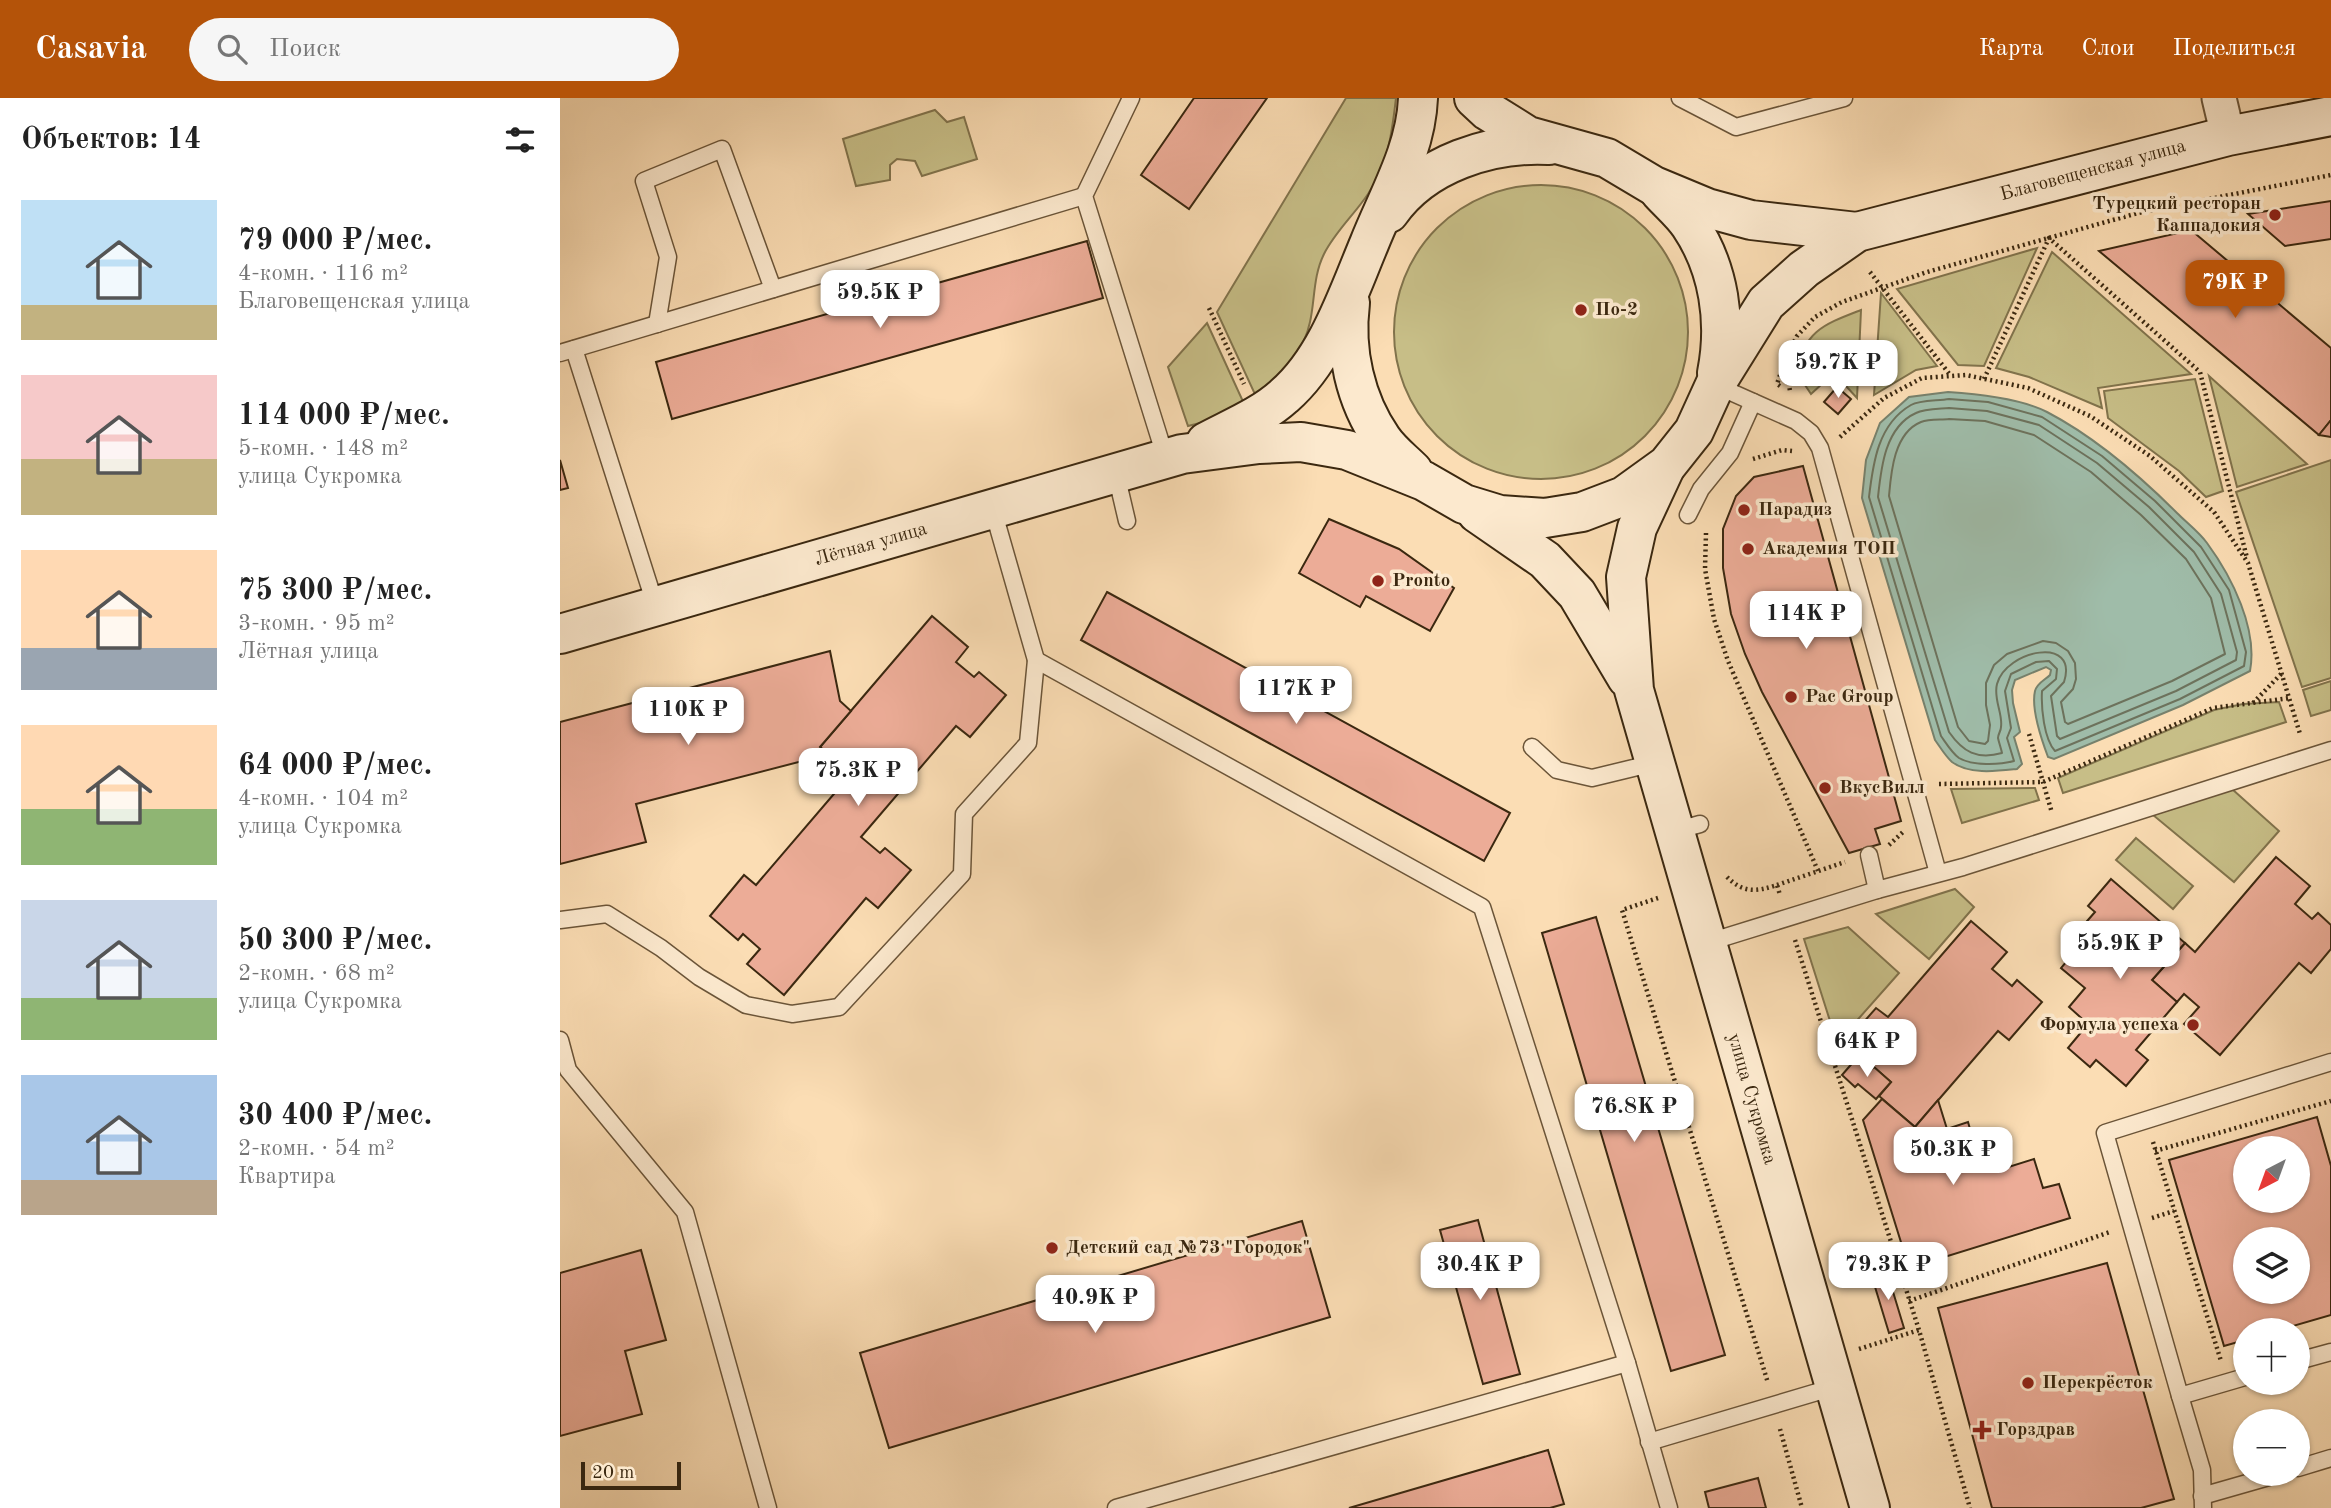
<!DOCTYPE html>
<html lang="ru">
<head>
<meta charset="utf-8">
<style>
	:root { --surface:#fff; --page:#f6f6f6; --text:#222; --muted:#767676; --accent:#b45309 }
	body { margin:0; font-family:"Old Standard TT",serif; background:var(--page); color:var(--text); height:100vh; display:flex; flex-direction:column; font-size:26px; white-space:nowrap }
	* { box-sizing:border-box; margin:0 }
	p { font-size:23px; color:var(--muted) }
	.icon { flex:none; width:38px; height:38px; fill:none; stroke:currentColor; stroke-width:2; stroke-linecap:round; stroke-linejoin:round }
	.map { position:relative; flex:1; overflow:hidden }
	.side { display:flex; flex-direction:column; background:var(--surface); width:560px }
	.side>* { flex:none }
	.needle { width:46px; rotate:221deg }
	.buttons { position:absolute; left:1673px; top:1038px; display:grid; gap:14px }
	.buttons a { display:grid; place-items:center; width:77px; height:77px; border-radius:50%; background:var(--surface); box-shadow:0 2px 5px #0004; font-size:35px }
	.scale { position:absolute; left:21px; bottom:18px; width:100px; box-sizing:border-box; padding-left:7px; border:4px solid #3b2810; border-top:0; font-size:19px; line-height:24px; white-space:nowrap; color:#3b2810; -webkit-text-stroke:5px #fce9ce; paint-order:stroke }
	.price { position:absolute; translate:-50% -60px; padding:0 16px; border-radius:14px; background:#fff; color:#222; font-size:23px; line-height:46px; filter:drop-shadow(0 2px 4px #0008) }
	.price::after { content:''; position:absolute; left:50%; top:42px; width:21px; height:16px; margin-left:-10px; background:inherit; clip-path:polygon(0 0,100% 0,50% 100%) }
	.price.active { background:var(--accent); color:#fff }
	ul { padding:0; list-style:none }
	li { display:flex; align-items:center; gap:21px; height:175px; padding:0 21px }
	li span { display:grid; place-items:center; flex:none; width:196px; height:140px; border-radius:0px; color:#555 }
	li>.icon { margin-inline-start:auto }
	span .icon { width:84px; height:84px; fill:#fffc; stroke-width:1 }
	li b { font-size:30px }
	h2 { display:flex; justify-content:space-between; align-items:center; height:84px; padding:0 21px; font-size:30px }
	header { display:flex; align-items:center; gap:42px; box-sizing:border-box; height:98px; padding:0 35px; background:var(--accent); color:#fff }
	header strong { font-size:33px }
	nav { display:flex; gap:38px; margin-inline-start:auto; font-size:24px }
	.search { width:490px; height:63px; background:var(--page); display:flex; align-items:center; gap:18px; box-sizing:border-box; padding:0 24px; border-radius:38px; color:var(--muted); font-size:26px }
	main { display:flex; flex:1; min-height:0 }
	.map>svg:first-child { display:block }
</style>
</head>
<body>
<header>
<strong>Casavia</strong>
<div class="search"><svg class="icon" aria-label="search" viewBox="0 0 24 24"><circle cx="10" cy="10" r="6"/><path d="M15 15l6 6"/></svg>Поиск</div>
<nav><a>Карта</a><a>Слои</a><a>Поделиться</a></nav>
</header>
<main>
<section class="side">
<h2>Объектов: 14<svg class="icon" aria-label="filters" viewBox="0 0 24 24"><path d="M4 7h16M4 17h16"/><circle cx="9" cy="7" r="2"/><circle cx="15" cy="17" r="2"/></svg></h2>
<ul>
<li><span style="background:linear-gradient(#bfe0f5 75%,#c2b280 0)"><svg class="icon" aria-label="home" viewBox="0 0 24 24"><path d="M3 11l9-7 9 7M6 9v11h12V9"/></svg></span><div><b>79 000 ₽/мес.</b><p>4-комн. · 116 m²</p><p>Благовещенская улица</p></div></li>
<li><span style="background:linear-gradient(#f6c9c9 60%,#c2b280 0)"><svg class="icon" aria-label="home" viewBox="0 0 24 24"><path d="M3 11l9-7 9 7M6 9v11h12V9"/></svg></span><div><b>114 000 ₽/мес.</b><p>5-комн. · 148 m²</p><p>улица Сукромка</p></div></li>
<li><span style="background:linear-gradient(#ffd9b3 70%,#9aa5b1 0)"><svg class="icon" aria-label="home" viewBox="0 0 24 24"><path d="M3 11l9-7 9 7M6 9v11h12V9"/></svg></span><div><b>75 300 ₽/мес.</b><p>3-комн. · 95 m²</p><p>Лётная улица</p></div></li>
<li><span style="background:linear-gradient(#ffd9b3 60%,#8fb573 0)"><svg class="icon" aria-label="home" viewBox="0 0 24 24"><path d="M3 11l9-7 9 7M6 9v11h12V9"/></svg></span><div><b>64 000 ₽/мес.</b><p>4-комн. · 104 m²</p><p>улица Сукромка</p></div></li>
<li><span style="background:linear-gradient(#c9d6e8 70%,#8fb573 0)"><svg class="icon" aria-label="home" viewBox="0 0 24 24"><path d="M3 11l9-7 9 7M6 9v11h12V9"/></svg></span><div><b>50 300 ₽/мес.</b><p>2-комн. · 68 m²</p><p>улица Сукромка</p></div></li>
<li><span style="background:linear-gradient(#a9c7e8 75%,#b9a48a 0)"><svg class="icon" aria-label="home" viewBox="0 0 24 24"><path d="M3 11l9-7 9 7M6 9v11h12V9"/></svg></span><div><b>30 400 ₽/мес.</b><p>2-комн. · 54 m²</p><p>Квартира</p></div></li>
</ul>
</section>
<div class="map">
<svg width="1771" height="1410" viewBox="0 0 1771 1410">
	<rect width="100%" height="100%" fill="#fbddb4"/>
	<filter id="stains"><feTurbulence type="fractalNoise" baseFrequency=".00286" numOctaves="4"/><feColorMatrix values="0 0 0 0 .2 0 0 0 0 .09 0 0 0 0 .02 0 0 0 .5 -.17"/></filter>
	<radialGradient id="worn" r=".72"><stop offset=".6" stop-color="#630" stop-opacity="0"/><stop offset="1" stop-color="#630" stop-opacity=".3"/></radialGradient>
	<g fill="#c7be87" stroke="#81734c" stroke-width="2">
		<path d="M786,0H836C832,35 828,67 808,96C794,117 775,134 764,156C753,178 755,202 750,224C743,257 720,280 699,305L657,214Z"/>
		<path d="M375,12L387,24L404,19L417,61L362,78L355,63L337,61L330,67V82L296,88L283,41Z"/>
		<circle cx="981" cy="234" r="147"/>
		<path d="M1477,150L1424,268L1398,267L1337,191Z"/>
		<path d="M1492,154L1631,276L1538,290L1542,310L1469,279L1436,270Z"/>
		<path d="M1321,195L1377,268L1356,272L1314,297Z"/>
		<path d="M1301,212L1297,300L1274,275L1251,296L1237,275C1243,233 1265,226 1301,212Z"/>
		<path d="M647,225L686,310L668,318L628,328L608,269Z"/>
		<path d="M1649,278L1747,366L1677,389Z"/>
		<path d="M1635,281L1663,393L1646,399L1619,373L1548,320L1544,293Z"/>
		<path d="M1771,362V580L1742,589L1676,394Z"/>
		<path d="M1771,583V612L1751,618L1743,592Z"/>
		<path d="M1719,604L1726,624L1503,695L1498,680L1654,612L1683,606Z"/>
		<path d="M1475,690L1479,702L1402,725L1391,691Z"/>
		<path d="M1672,691L1719,733L1674,784L1593,717Z"/>
		<path d="M1576,740L1633,788L1613,811L1556,762Z"/>
		<path d="M1395,791L1414,809L1369,861L1316,816Z"/>
		<path d="M1288,829L1339,875L1277,945L1244,841Z"/>
	</g>
	<path fill="#9fbca9" stroke="#77816c" stroke-width="2" d="M1388,294C1418,296 1460,300 1487,314C1535,339 1579,377 1617,415C1627,425 1639,434 1647,445C1672,479 1698,531 1690,573L1623,607L1494,661L1488,659C1482,643 1471,610 1475,593C1477,585 1485,582 1490,577L1491,572L1486,569L1455,582L1452,592L1453,605L1460,634L1454,639L1462,666L1457,671C1438,673 1409,677 1392,664C1386,659 1380,649 1375,642L1302,400L1306,362L1320,325L1349,299Z"/>
	<g fill="none" stroke-linecap="round" stroke-linejoin="round">
		<g stroke="#6d725c" stroke-width="2">
			<path d="M1389,301L1428,304L1482,319L1542,358L1595,403L1641,449L1669,492L1686,554L1684,568L1620,601L1495,653C1484,641 1481,610 1482,593L1496,581L1497,571L1489,563L1476,564L1451,576L1445,593L1451,630L1447,640L1454,663C1439,667 1413,668 1399,660C1392,655 1386,645 1381,638L1309,399C1313,365 1318,326 1351,307C1360,302 1378,303 1389,301Z"/>
			<path d="M1389,310L1427,313L1479,327L1537,365L1589,409L1634,454L1661,496L1677,554L1676,562L1616,593L1500,641L1497,638L1491,598L1504,584C1519,537 1446,552 1437,586C1433,601 1443,615 1441,629C1441,633 1438,636 1438,640C1439,645 1441,650 1442,655C1417,662 1403,654 1389,634L1318,399C1321,370 1325,329 1356,315C1364,311 1379,311 1389,310Z"/>
			<path d="M1389,321L1425,323L1474,337L1531,374L1581,417L1626,461L1651,500L1665,556L1612,583L1508,626L1505,624L1501,604L1513,591L1516,581L1515,565L1508,553L1496,545L1483,543L1447,556L1434,567L1426,585V607L1430,627L1428,643L1425,646L1409,643L1398,629L1329,398C1331,374 1334,335 1361,324C1369,321 1381,322 1389,321Z"/>
		</g>
	</g>
	<g fill="#ecac97" stroke="#3b2810" stroke-width="2" fill-rule="evenodd">
		<path d="M634,0H707L629,111L581,77Z"/>
		<path d="M1771,103V141L1725,148L1688,116Z"/>
		<path d="M1631,132L1771,250V322L1759,337L1539,153Z"/>
		<path d="M527,143L543,200L112,321L96,264Z"/>
		<path d="M1277,289L1291,301L1278,316L1264,304Z"/>
		<path d="M1771,322V339L1759,337Z"/>
		<path d="M0,362L8,390L0,392Z"/>
		<path d="M1243,368L1341,723L1315,731L1320,746L1289,755L1202,594L1185,556L1171,516L1163,470V431L1176,398L1194,379Z"/>
		<path d="M769,421L839,451L894,490L870,533L806,498L800,509L739,475Z"/>
		<path d="M547,494L950,715L924,763L521,542Z"/>
		<path d="M372,518L408,549L396,564L414,579L419,574L446,597L410,639L396,628L301,739L320,755L325,750L351,772L318,810L306,800L224,897L187,866L200,851L183,836L178,842L150,818L184,777L196,787L291,676L260,649Z"/>
		<path d="M270,553L280,603L291,613L260,649L275,663L270,669L258,659L76,706L86,744L0,766V624Z"/>
		<path d="M1716,759L1750,788L1735,806L1752,821L1758,815L1771,827V851L1751,875L1739,865L1660,957L1624,926L1639,909L1624,896L1617,904L1592,882L1625,845L1635,854Z"/>
		<path d="M1551,781L1625,845L1592,882L1617,904L1576,952L1588,962L1566,988L1536,962L1530,969L1508,950L1528,926L1509,909L1525,890L1501,870L1522,845L1514,838L1535,814L1528,808Z"/>
		<path d="M1036,819L1165,1257L1111,1273L982,835Z"/>
		<path d="M1411,823L1447,854L1432,871L1452,888L1457,882L1482,904L1449,942L1438,933L1355,1029L1319,998L1331,984L1314,969L1309,974L1281,950L1316,910L1328,919Z"/>
		<path d="M1295,962L1309,974L1314,969L1331,984L1316,1001L1298,986L1295,989L1282,977Z"/>
		<path d="M1322,1001L1355,1029L1378,1002L1387,1031L1408,1024L1417,1055L1432,1050L1439,1072L1474,1061L1483,1090L1499,1086L1510,1120L1349,1170L1303,1022Z"/>
		<path d="M1757,1019L1771,1068V1217L1719,1232H1685V1242L1664,1248L1609,1062ZM1685,1050H1738V1102H1685ZM1685,1141H1738V1194H1685Z"/>
		<path d="M918,1122L960,1276L923,1286L880,1132Z"/>
		<path d="M742,1123L770,1219L329,1350L300,1255Z"/>
		<path d="M81,1152L106,1242L65,1253L82,1316L0,1338V1175Z"/>
		<path d="M1547,1165L1614,1401L1581,1410H1432L1378,1210Z"/>
		<path d="M1327,1174L1344,1230L1329,1235L1312,1179Z"/>
		<path d="M988,1352L1004,1406L990,1410H789Z"/>
		<path d="M1198,1380L1206,1410H1149L1145,1394Z"/>
	</g>
	<g fill="none" stroke-linecap="round" stroke-linejoin="round">
		<g stroke="#6b5539" stroke-width="19">
			<g id="lane">
				<path d="M571,0L524,98L606,361"/>
				<path d="M1120,0L1176,29L1284,0"/>
				<path d="M97,226L108,159L84,83L162,51L213,191"/>
				<path d="M14,251L96,509"/>
				<path d="M0,255L524,98"/>
				<path d="M1155,287L1236,323L1251,335L1260,350L1378,775"/>
				<path d="M556,376L567,423"/>
				<path d="M1128,417L1141,391L1170,355L1193,304"/>
				<path d="M476,562L922,809L1067,1265L1109,1410"/>
				<path d="M972,649L997,672L1032,680L1094,665"/>
				<path d="M1115,733L1140,726"/>
				<path d="M1309,757L1317,792"/>
				<path d="M0,822L47,816L101,850L139,879L186,907L232,916L279,909L402,776L404,716L468,645L476,562L433,412"/>
				<path d="M1146,845L1317,792L1403,769L1771,652"/>
				<path d="M0,942L8,972L125,1114L208,1410"/>
				<path d="M1738,1263L1771,1254"/>
				<path d="M1685,1279L1620,1298L1545,1035L1771,964"/>
				<path d="M1620,1298L1642,1372L1643,1410"/>
				<path d="M1089,1344L1274,1289"/>
				<path d="M1738,1370L1771,1360"/>
				<path d="M1642,1398L1719,1376"/>
				<path d="M556,1410L1067,1265"/>
			</g>
		</g>
		<g stroke="#6b5539" stroke-width="37">
			<path id="street" d="M1659,0L1668,38"/>
		</g>
		<g stroke="#3b2810" stroke-width="42">
			<g id="secondary">
				<path d="M914,0L928,13L968,38L1047,60L1094,88L1147,110L1191,122L1297,134"/>
				<path d="M1100,94C1110,105 1122,115 1130,127C1159,170 1167,224 1157,275"/>
				<path d="M829,115C864,65 931,44 989,47"/>
				<path d="M790,205C784,252 795,302 822,341C830,353 843,363 853,373"/>
				<path d="M646,344C672,330 702,318 724,298C767,261 788,196 809,146C828,98 856,52 858,0"/>
				<path d="M1104,372L1077,430L1066,479L1074,592L1310,1410"/>
				<path d="M917,415L985,462L1017,496L1067,580"/>
				<path d="M0,536L622,356L699,346L741,344L787,352L864,383L904,406L940,417L985,420L1022,414L1064,398L1107,367L1134,333L1155,287L1206,205L1244,171L1297,134L1668,38L1771,18"/>
			</g>
		</g>
		<g stroke="#3b2810" stroke-width="4.5" stroke-dasharray="2 3.5" stroke-linecap="butt">
			<path d="M1310,174L1391,278"/>
			<path d="M649,210L684,286"/>
			<path d="M1225,263L1230,293"/>
			<path d="M1424,281L1489,140L1640,274L1687,460"/>
			<path d="M1220,288L1217,286L1225,262L1237,238L1255,219L1282,204L1367,174L1578,115L1771,77"/>
			<path d="M1280,339L1324,300L1362,280L1406,277L1468,290L1530,318L1590,358L1654,414L1688,465L1740,636"/>
			<path d="M1193,361L1222,352L1232,353"/>
			<path d="M1146,435L1145,471L1154,521L1168,563L1258,773"/>
			<path d="M1693,605L1722,575"/>
			<path d="M1469,636L1492,715"/>
			<path d="M1379,686L1483,684L1653,610L1730,600"/>
			<path d="M1329,747L1343,734"/>
			<path d="M1167,779C1183,795 1196,794 1217,787L1220,797"/>
			<path d="M1217,787L1285,764"/>
			<path d="M1098,800L1062,812L1208,1285"/>
			<path d="M1235,842L1359,1232L1410,1410"/>
			<path d="M1593,1044L1661,1263"/>
			<path d="M1595,1053L1771,1003"/>
			<path d="M1592,1120L1614,1113"/>
			<path d="M1349,1203L1550,1134"/>
			<path d="M1299,1251L1359,1232"/>
			<path d="M1220,1331L1242,1410"/>
		</g>
		<use href="#lane" stroke="#fce9ce" stroke-width="16"/>
		<use href="#street" stroke="#fce9ce" stroke-width="33"/>
		<use href="#secondary" stroke="#fce9ce" stroke-width="38"/>
	</g>
	<g fill="#8f2418" stroke="#fce9ce" stroke-width="2.5">
		<circle cx="1715" cy="117" r="7"/>
		<circle cx="1021" cy="212" r="7"/>
		<circle cx="1184" cy="412" r="7"/>
		<circle cx="1188" cy="451" r="7"/>
		<circle cx="818" cy="483" r="7"/>
		<circle cx="1231" cy="599" r="7"/>
		<circle cx="1265" cy="690" r="7"/>
		<circle cx="1633" cy="927" r="7"/>
		<circle cx="492" cy="1150" r="7"/>
		<circle cx="1468" cy="1285" r="7"/>
		<path d="M1418.5 1321.5h7v7h7v7h-7v7h-7v-7h-7v-7h7z"/>
	</g>
	<g text-anchor="middle" dominant-baseline="central" stroke-width="7" stroke-linejoin="round" paint-order="stroke">
		<g font-size="19" fill="#3b2810" stroke="#fce9ce">
			<text transform="translate(1533 73) rotate(-15)">Благовещенская улица</text>
			<text transform="translate(311 447) rotate(-16)">Лётная улица</text>
			<text transform="translate(1191 1001) rotate(74)">улица Сукромка</text>
		</g>
		<g font-size="19" font-weight="bold" fill="#3b2810" stroke="#fce9ce" text-anchor="start">
			<text x="1701" y="106" text-anchor="end">Турецкий ресторан<tspan x="1701" dy="22">Каппадокия</tspan></text>
			<text x="1035" y="212">По-2</text>
			<text x="1198" y="412">Парадиз</text>
			<text x="1202" y="451">Академия ТОП</text>
			<text x="832" y="483">Pronto</text>
			<text x="1245" y="599">Pac Group</text>
			<text x="1279" y="690">ВкусВилл</text>
			<text x="1619" y="927" text-anchor="end">Формула успеха</text>
			<text x="506" y="1150">Детский сад №73 "Городок"</text>
			<text x="1482" y="1285">Перекрёсток</text>
			<text x="1436" y="1332">Горздрав</text>
		</g>
	</g>
	<rect width="100%" height="100%" filter="url(#stains)"/>
	<rect width="100%" height="100%" fill="url(#worn)"/>
</svg>
<div class="buttons">
<a><svg class="needle" viewBox="-14 -14 28 28"><path d="M0-13l5 13h-10z" fill="#e53935"/><path d="M0 13l5-13h-10z" fill="#767676"/></svg></a>
<a><svg class="icon" aria-label="layers" viewBox="0 0 24 24"><path d="M12 4l9 5-9 5-9-5zM3 14l9 5 9-5"/></svg></a>
<a>+</a>
<a>−</a>
</div>
<div class="scale">20 m</div>
<b class="price active" style="left:1675px;top:222px">79K ₽</b>
<b class="price" style="left:320px;top:232px">59.5K ₽</b>
<b class="price" style="left:1278px;top:302px">59.7K ₽</b>
<b class="price" style="left:1246px;top:553px">114K ₽</b>
<b class="price" style="left:736px;top:628px">117K ₽</b>
<b class="price" style="left:128px;top:649px">110K ₽</b>
<b class="price" style="left:298px;top:710px">75.3K ₽</b>
<b class="price" style="left:1560px;top:883px">55.9K ₽</b>
<b class="price" style="left:1307px;top:981px">64K ₽</b>
<b class="price" style="left:1074px;top:1046px">76.8K ₽</b>
<b class="price" style="left:1393px;top:1089px">50.3K ₽</b>
<b class="price" style="left:920px;top:1204px">30.4K ₽</b>
<b class="price" style="left:1328px;top:1204px">79.3K ₽</b>
<b class="price" style="left:535px;top:1237px">40.9K ₽</b>
</div>
</main>
</body>
</html>
